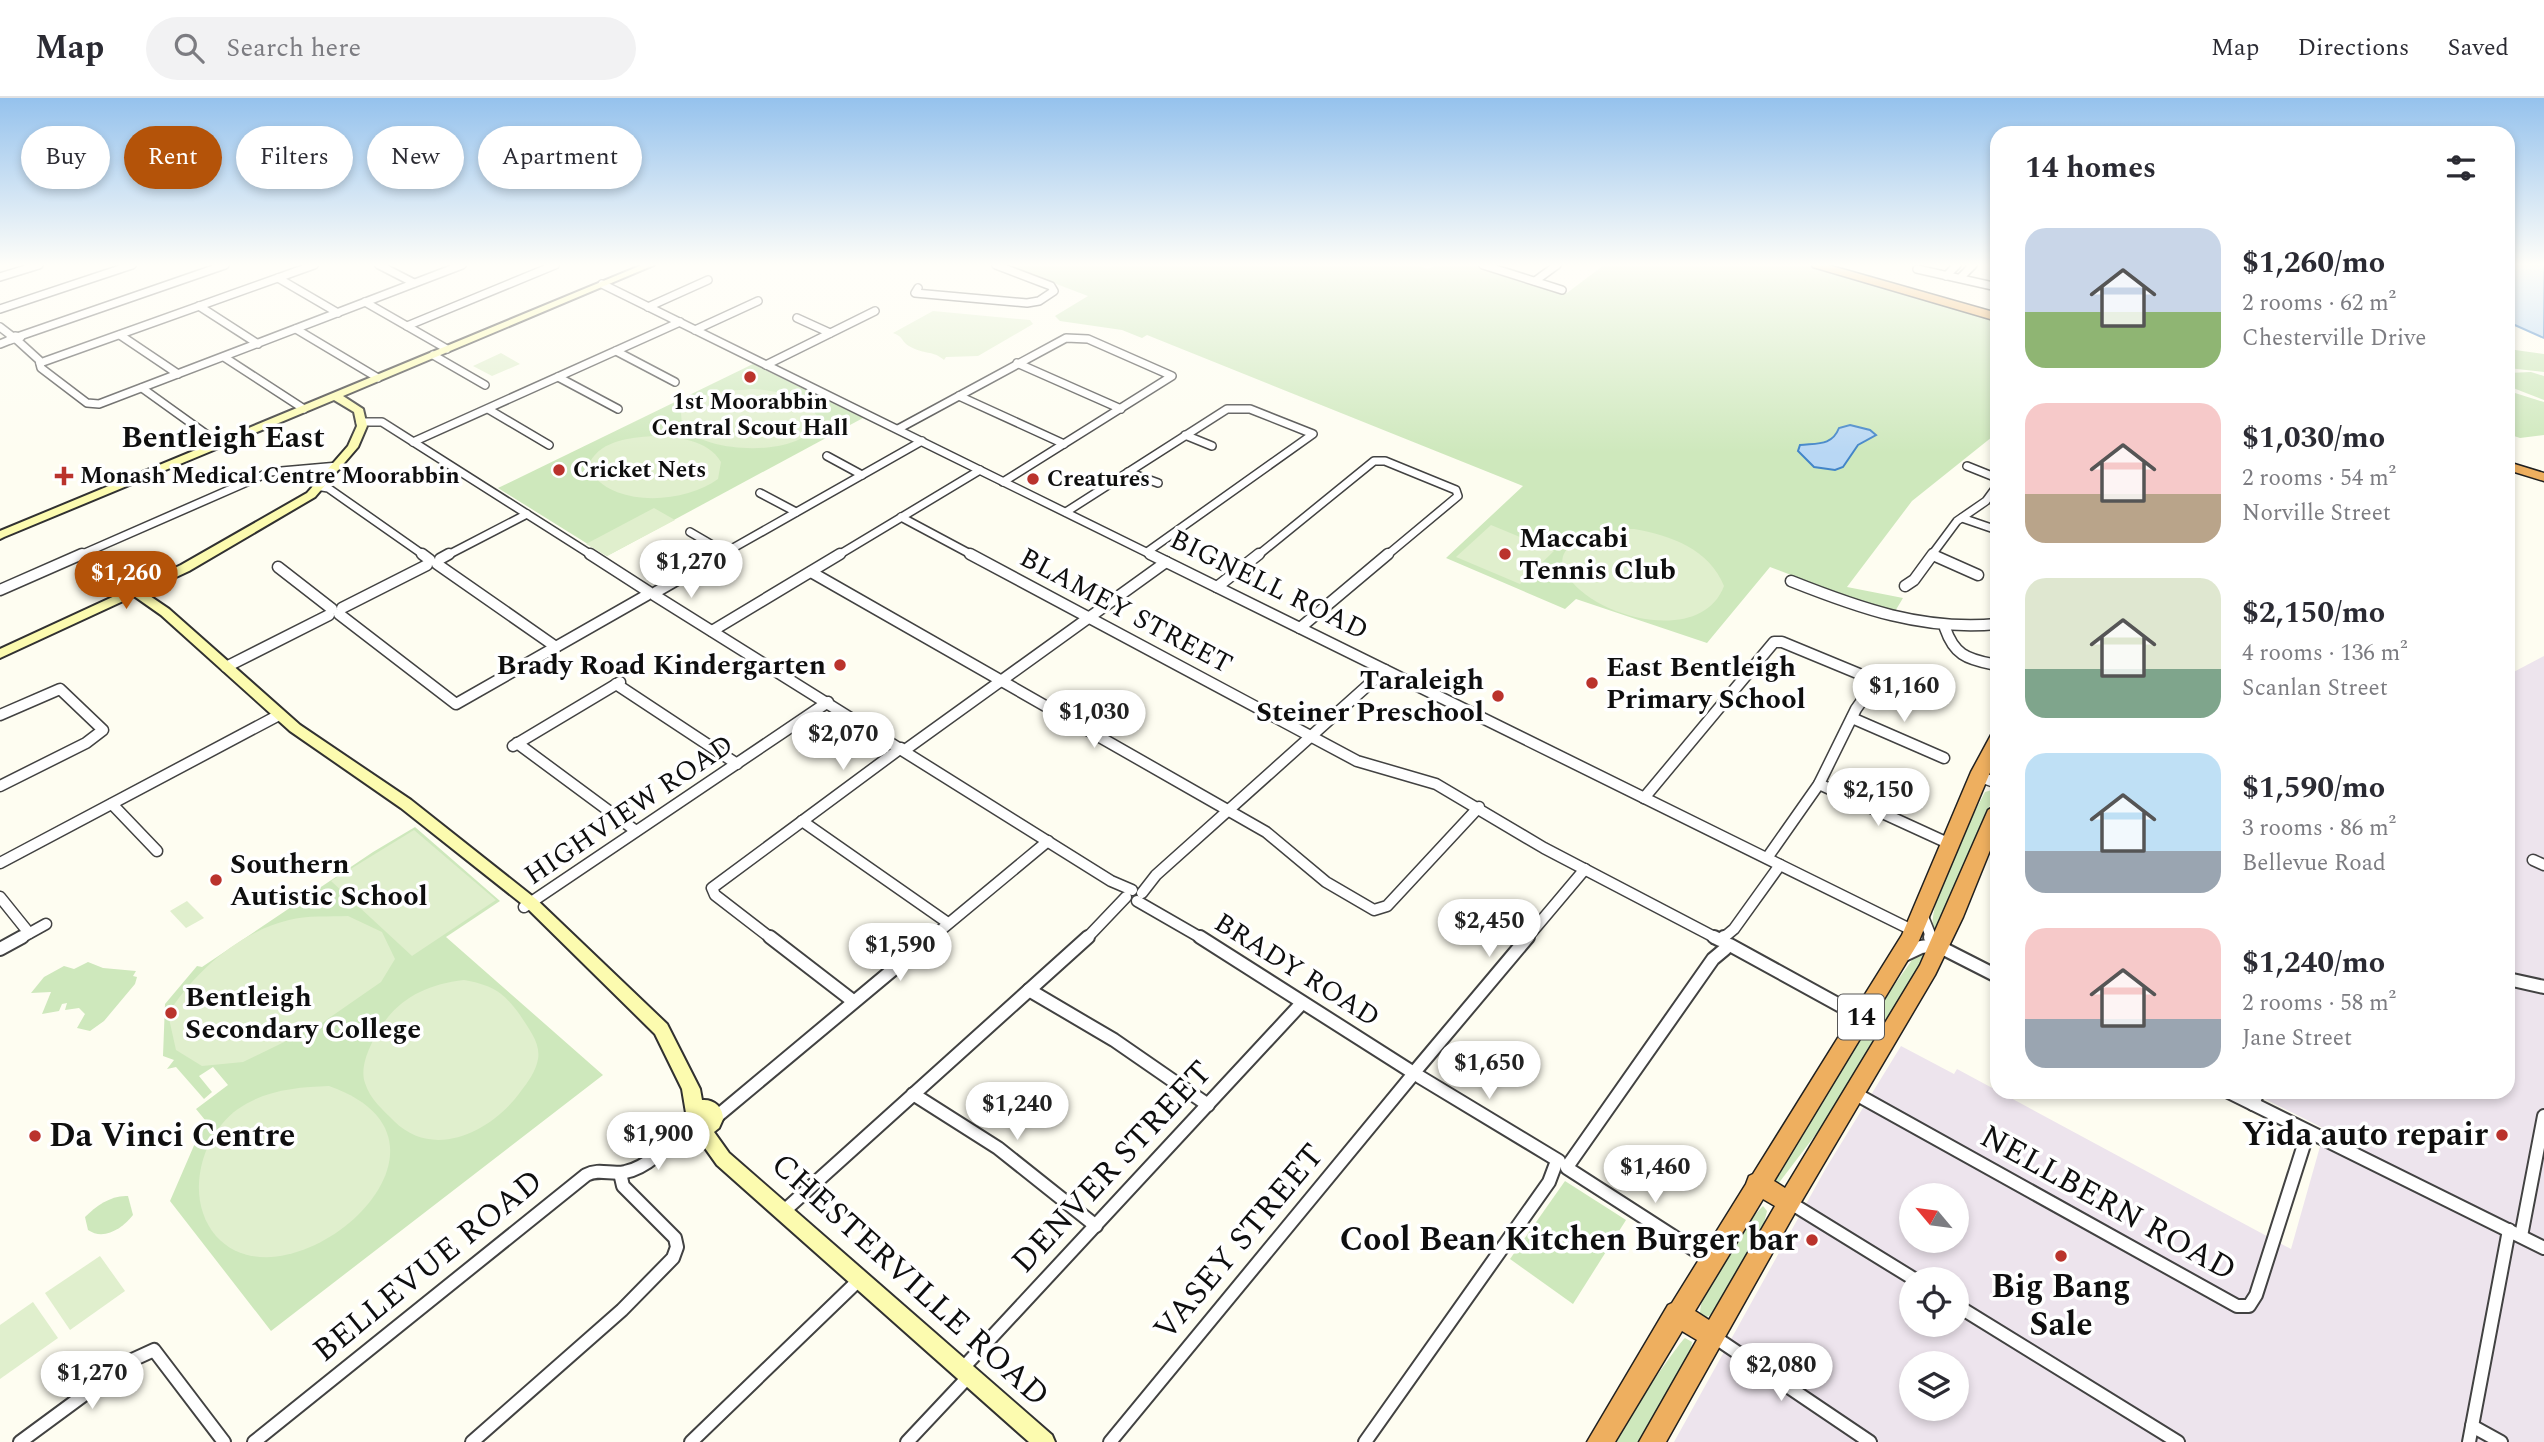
<!DOCTYPE html>
<html lang="en">
<head>
<meta charset="utf-8">
<style>
	:root { --surface:#fff; --page:#f2f2f3; --text:#2b2b33; --muted:#7c7c81; --line:#e1e1e2; --accent:#b45309 }
	body { margin:0; font-family:Spectral,serif; background:var(--page); color:var(--text); height:100vh; display:flex; flex-direction:column; font-size:26px; white-space:nowrap }
	* { box-sizing:border-box; margin:0 }
	p { font-size:23px; color:var(--muted) }
	.icon { flex:none; width:38px; height:38px; fill:none; stroke:currentColor; stroke-width:2; stroke-linecap:round; stroke-linejoin:round }
	.map { position:relative; flex:1; overflow:hidden }
	.details { position:absolute; left:1990px; top:28px; width:525px; height:973px; display:flex; flex-direction:column; background:var(--surface); border-radius:21px; box-shadow:0 4px 10px #0003 }
	.details>* { flex:none }
	.guide { position:absolute; left:21px; top:28px; width:665px; height:63px; display:flex; gap:14px }
	.needle { width:46px; rotate:299deg }
	.buttons { position:absolute; left:1899px; top:1085px; display:grid; gap:14px }
	.buttons a { display:grid; place-items:center; width:70px; height:70px; border-radius:50%; background:var(--surface); box-shadow:0 4px 10px #0003; font-size:35px }
	.price { position:absolute; translate:-50% -60px; padding:0 16px; border-radius:24px; background:#fff; color:#222; font-size:23px; line-height:46px; filter:drop-shadow(0 2px 4px #0008) }
	.price::after { content:''; position:absolute; left:50%; top:42px; width:21px; height:16px; margin-left:-10px; background:inherit; clip-path:polygon(0 0,100% 0,50% 100%) }
	.price.active { background:var(--accent); color:#fff }
	ul { padding:0; list-style:none }
	li { display:flex; align-items:center; gap:21px; height:175px; padding:0 35px }
	li span { display:grid; place-items:center; flex:none; width:196px; height:140px; border-radius:21px; color:#555 }
	li>.icon { margin-inline-start:auto }
	span .icon { width:84px; height:84px; fill:#fffc; stroke-width:1 }
	li b { font-size:30px }
	h2 { display:flex; justify-content:space-between; align-items:center; height:84px; padding:0 35px; font-size:30px }
	.chip { padding:0 24px; border-radius:32px; background:var(--surface); box-shadow:0 4px 10px #0003; font-size:24px; line-height:63px }
	.chip.active { background:var(--accent); color:#fff }
	header { display:flex; align-items:center; gap:42px; box-sizing:border-box; height:98px; padding:0 35px; background:var(--surface); border-bottom:2px solid var(--line) }
	header strong { font-size:33px }
	nav { display:flex; gap:38px; margin-inline-start:auto; font-size:24px }
	.search { width:490px; height:63px; background:var(--page); display:flex; align-items:center; gap:18px; box-sizing:border-box; padding:0 24px; border-radius:38px; color:var(--muted); font-size:26px }
	.map>svg:first-child { display:block }
</style>
</head>
<body>
<header>
<strong>Map</strong>
<div class="search"><svg class="icon" aria-label="search" viewBox="0 0 24 24"><circle cx="10" cy="10" r="6"/><path d="M15 15l6 6"/></svg>Search here</div>
<nav><a>Map</a><a>Directions</a><a>Saved</a></nav>
</header>
<div class="map">
<svg width="2544" height="1344" viewBox="0 0 2544 1344">
	<rect width="100%" height="100%" fill="#fefdf1"/>
	<path fill="#ede4ed" fill-rule="evenodd" d="M2544,558V1344H1674L1826,1070L1901,948L1954,976L1957,971L2291,1151L2325,1031L2251,994H2508V577ZM1911,1097H1956V1143H1911ZM1911,1181H1956V1227H1911ZM1911,1265H1956V1311H1911Z"/>
	<g fill="#cee8bc">
		<path d="M1021,167H1417L1428,171C1458,153 1535,185 1567,195L1604,167H1805L1997,223V335L1912,403L1847,489L1903,500L1894,515L1840,500L1841,496L1770,469L1707,545L1576,501L1565,511L1446,460L1523,388L1147,237L1142,240L1122,232L1060,223L1055,218L1088,198L1014,170Z"/>
		<path d="M2508,251L2544,256V274L2508,270Z"/>
		<path d="M753,266L863,320L607,458L498,390Z"/>
		<path d="M2531,274L2544,278V302L2508,288V275Z"/>
		<path d="M2515,295L2544,304V337L2520,340L2508,336V314Z"/>
		<path d="M1992,692L1995,695L1936,840C1919,817 1971,721 1985,694Z"/>
		<path d="M415,729L500,803L446,839L603,977L271,1233L170,1103L205,1022L196,1011L228,987L213,969L199,978L212,994L204,1001L176,969L167,971L174,962L163,958L165,906L197,868L202,869L373,754Z"/>
		<path d="M1930,852L1823,1027L1778,1086L1772,1083L1849,951L1917,855Z"/>
		<path d="M88,864L103,870L136,873L133,878L137,879L135,886L104,923L90,933L77,930L85,916L79,910L65,912L67,905L62,906L59,913L42,916L51,894L31,895L44,879L64,868L74,871Z"/>
		<path d="M1565,1083L1626,1122L1573,1206L1510,1161Z"/>
		<path d="M128,1098L133,1117C123,1130 104,1143 88,1132L85,1119C96,1108 111,1097 128,1098Z"/>
		<path d="M1763,1108L1767,1113L1763,1129L1714,1215L1705,1220L1700,1217C1699,1186 1741,1131 1763,1108Z"/>
		<path d="M1685,1240L1692,1244L1690,1256L1640,1344H1611C1619,1332 1680,1243 1685,1240Z"/>
	</g>
	<g fill="#e0efcd">
		<path d="M933,213L1030,222L1033,226L978,258L946,259L944,262C933,252 924,257 909,248C900,242 904,239 893,235Z"/>
		<path d="M501,255L520,266L492,278L473,268Z"/>
		<path d="M754,291C778,293 806,298 819,321C813,328 808,336 800,341C771,356 706,353 682,329L681,314C693,292 732,293 754,291Z"/>
		<path d="M652,338C676,339 708,341 721,364L718,381C685,405 617,410 591,375L590,364C602,342 630,340 652,338Z"/>
		<path d="M654,410L675,422L607,458L586,446Z"/>
		<path d="M1491,427L1554,453L1520,486L1456,459Z"/>
		<path d="M1634,431C1671,437 1710,452 1724,488C1702,547 1598,521 1569,480C1541,441 1611,431 1634,431Z"/>
		<path d="M414,732L496,802L412,858L331,783Z"/>
		<path d="M187,803L204,820L186,830L170,813Z"/>
		<path d="M348,818L382,834L395,861L381,884L319,927L243,964L202,968L176,952L168,916C194,874 239,834 289,822C307,817 329,819 348,818Z"/>
		<path d="M464,882C491,887 503,893 520,917C528,930 541,945 538,961C536,973 528,984 521,993C493,1033 434,1063 394,1023C383,1012 370,1001 365,985C361,974 365,960 370,949C388,907 419,887 464,882Z"/>
		<path d="M329,988C491,1045 288,1219 216,1138C184,1101 200,1038 238,1011C265,992 298,989 329,988Z"/>
		<path d="M100,1158L125,1193L70,1232L45,1195Z"/>
		<path d="M33,1204L58,1240L0,1281V1227Z"/>
	</g>
	<g fill="#b8d7f4" stroke="#4285c8" stroke-width="2">
		<path d="M2508,167H2544V240L2508,224Z"/>
		<path d="M1850,327L1870,332L1876,337L1858,347L1843,369L1835,372L1814,369L1798,353L1800,347C1817,345 1832,348 1839,330Z"/>
	</g>
	<g fill="none" stroke-linecap="round" stroke-linejoin="round">
		<g stroke="#424242" stroke-width="10">
			<g id="street-far2">
				<path d="M379,167L414,185"/>
				<path d="M1483,167L1562,192"/>
				<path d="M1917,171L1997,189"/>
				<path d="M1946,178L1957,167"/>
				<path d="M0,179L39,167"/>
				<path d="M1961,179L1973,167"/>
				<path d="M278,180L338,215"/>
				<path d="M1535,183L1557,167"/>
				<path d="M602,186L1154,458"/>
				<path d="M918,190L915,195L1027,205L1039,203L1054,193L1051,188L996,167"/>
				<path d="M365,204L447,251"/>
				<path d="M199,208L258,246"/>
				<path d="M648,209L708,182"/>
				<path d="M0,211L132,167"/>
				<path d="M797,220L830,235"/>
				<path d="M407,228L555,167"/>
				<path d="M0,229L13,239"/>
				<path d="M296,231L378,280"/>
				<path d="M695,232L758,203"/>
				<path d="M120,237L178,276"/>
				<path d="M15,238L21,239L10,242V240Z"/>
				<path d="M20,238L225,167"/>
				<path d="M17,242L39,262L41,270L87,305L99,306L462,167"/>
				<path d="M0,246L10,242"/>
				<path d="M616,253L675,284"/>
				<path d="M433,257L485,287"/>
				<path d="M224,259L304,311"/>
				<path d="M40,265L314,167"/>
				<path d="M1017,265L1121,311"/>
				<path d="M766,267L875,213"/>
				<path d="M558,279L618,311"/>
				<path d="M142,290L220,346"/>
				<path d="M959,298L1064,346"/>
				<path d="M488,311L549,347"/>
				<path d="M360,324H382L593,458"/>
				<path d="M898,331L1066,240L1088,241L1172,278L1003,384"/>
				<path d="M1185,337L1212,348"/>
				<path d="M413,344L680,224"/>
				<path d="M827,358L862,377"/>
				<path d="M1967,368L1997,380"/>
				<path d="M1128,374L1158,385"/>
				<path d="M316,388L328,390L425,458"/>
				<path d="M760,395L796,414"/>
				<path d="M1066,414L1227,311H1250L1313,336L1147,454"/>
				<path d="M901,419L974,458"/>
				<path d="M1962,420L1997,432"/>
				<path d="M690,434L726,455"/>
				<path d="M1933,457L1936,458"/>
				<path d="M78,458L270,374L338,368"/>
				<path d="M446,458L527,416"/>
				<path d="M719,458L922,343"/>
				<path d="M837,458L980,372"/>
				<path d="M1257,458L1374,363H1385L1456,392L1458,398L1386,458"/>
				<path d="M1931,458L1957,423L1986,403L1997,388"/>
			</g>
		</g>
		<g stroke="#424242" stroke-width="13">
			<g id="street-far1">
				<path d="M422,456L430,462"/>
				<path d="M590,456L649,494"/>
				<path d="M970,456L1357,663L1436,686L1544,750L1718,841"/>
				<path d="M1150,456L1914,833"/>
				<path d="M1933,457L1978,477"/>
				<path d="M440,461L449,456"/>
				<path d="M437,466L556,549"/>
				<path d="M278,469L332,511"/>
				<path d="M811,474L1266,734L1326,784L1374,812L1387,808L1479,709"/>
				<path d="M1791,483C1859,510 1923,533 1997,526"/>
				<path d="M1905,488L1914,482L1933,456"/>
				<path d="M1217,489L1259,456"/>
				<path d="M0,492L82,456"/>
				<path d="M656,494L722,456"/>
				<path d="M654,497L1111,783L1132,792"/>
				<path d="M342,510L427,467"/>
				<path d="M339,516L456,606L647,497"/>
				<path d="M1300,530L1388,456"/>
				<path d="M1945,530C1954,556 1966,561 1992,566"/>
				<path d="M712,533L840,456"/>
				<path d="M226,569L329,517"/>
				<path d="M616,586L737,666"/>
				<path d="M0,617L60,591L103,632L86,645L0,688"/>
				<path d="M1852,620L1944,660"/>
				<path d="M517,645L636,733"/>
				<path d="M513,648L620,584"/>
				<path d="M905,652L1166,464"/>
				<path d="M1978,678L1997,685"/>
				<path d="M1819,686L1950,746"/>
				<path d="M1644,700L1774,544H1782L1903,594"/>
				<path d="M112,706L157,753"/>
				<path d="M802,723L948,825"/>
				<path d="M1767,760L1819,686L1856,611L1875,584"/>
				<path d="M2533,762L2544,767"/>
				<path d="M0,765L279,617"/>
				<path d="M1142,795L1156,777L1385,572"/>
				<path d="M0,799L29,835"/>
				<path d="M1137,803L1203,841"/>
				<path d="M524,809L828,604"/>
				<path d="M1922,816L1932,841"/>
				<path d="M19,841L46,826"/>
				<path d="M772,841L715,797L712,790L901,650"/>
				<path d="M930,841L1048,743"/>
				<path d="M1086,841L1126,799"/>
				<path d="M1526,841L1585,771"/>
				<path d="M1722,841L1734,831L1780,767"/>
			</g>
		</g>
		<g stroke="#424242" stroke-width="16">
			<g id="street">
				<path d="M770,839L853,903"/>
				<path d="M1200,839L1409,972"/>
				<path d="M1714,839L1720,842"/>
				<path d="M1930,839L1936,847"/>
				<path d="M1722,841L1724,839"/>
				<path d="M1730,847L1861,919"/>
				<path d="M1940,849L1997,878"/>
				<path d="M0,851L22,839"/>
				<path d="M1902,858L1921,849L1936,847"/>
				<path d="M2508,881L2544,889"/>
				<path d="M1029,892L1114,942L1208,1007"/>
				<path d="M1417,971L1528,839"/>
				<path d="M1420,979L1559,1063"/>
				<path d="M2229,994L2544,1150"/>
				<path d="M1854,995L2237,1208H2249L2256,1197L2308,1034"/>
				<path d="M913,996L998,1050L1096,1128"/>
				<path d="M2253,1006L2258,994"/>
				<path d="M715,1020L932,839"/>
				<path d="M1567,1069L1713,861L1725,851"/>
				<path d="M1567,1070L1710,1162"/>
				<path d="M1789,1104L1914,1181"/>
				<path d="M784,1113L1088,839"/>
				<path d="M2521,1138L2544,1018"/>
				<path d="M1956,1207L2178,1344"/>
				<path d="M1713,1238L1870,1344"/>
				<path d="M963,1270L1302,905"/>
				<path d="M2472,1328L2501,1344"/>
				<path d="M20,1344L130,1263L154,1252L224,1344"/>
				<path d="M254,1344L586,1077C599,1070 611,1077 625,1074C652,1069 676,1038 695,1019"/>
				<path d="M472,1344L622,1212L673,1160L677,1149L675,1140L623,1088L620,1075"/>
				<path d="M691,1344L861,1180"/>
				<path d="M907,1344L970,1277"/>
				<path d="M1110,1344L1411,979"/>
				<path d="M1365,1344L1549,1084L1555,1068"/>
				<path d="M2469,1344L2509,1132"/>
			</g>
		</g>
		<g stroke="#313131" stroke-width="4">
			<path id="secondary" d="M642,167H654L343,298L363,311L367,328L358,349L315,399L189,473L144,494L169,511L300,627L411,702L536,801L667,926L700,991L702,1002C714,1001 723,1009 723,1021L719,1030L714,1034L729,1055L1052,1337L1055,1344H1029L717,1067L690,1029L687,1021L682,991L655,936L526,809L401,710L290,633L161,517L134,498L0,560V551L132,490L134,486H141L181,467L307,395L348,348L357,328L354,314L334,302L4,439L0,441V433Z"/>
		</g>
		<g stroke="#202020" stroke-width="3">
			<g id="highway">
				<path d="M1812,167H1828L1997,215V223L1813,169Z"/>
				<path d="M2508,364L2544,375V383L2508,372Z"/>
				<path d="M1997,635V658L1918,845L1774,1083L1785,1090L1920,867L1988,712L1997,706V735L1963,819L1935,877L1797,1111L1666,1344H1639L1697,1242L1682,1233L1615,1344H1587L1668,1207L1672,1205L1746,1086L1749,1078L1753,1076L1902,837L1971,674L1991,637ZM1763,1101L1775,1108L1709,1222L1695,1213Z"/>
			</g>
		</g>
		<use href="#street-far2" stroke="#fff" stroke-width="7"/>
		<use href="#street-far1" stroke="#fff" stroke-width="10"/>
		<use href="#street" stroke="#fff" stroke-width="12"/>
		<use href="#secondary" fill="#fcfbaf" fill-rule="evenodd"/>
		<use href="#highway" fill="#eeaf5f" fill-rule="evenodd"/>
	</g>
	<linearGradient id="sky" x2="0" y2="1"><stop stop-color="#95c2ed"/><stop offset="0.47" stop-color="#fffef9"/><stop offset="1" stop-color="#fffef9" stop-opacity="0"/></linearGradient>
	<rect width="2544" height="355" fill="url(#sky)"/>
	<g fill="#ba332c" stroke="#fff" stroke-width="2.5">
		<circle cx="750" cy="279" r="7"/>
		<circle cx="559" cy="372" r="7"/>
		<path d="M60.5 367.5h7v7h7v7h-7v7h-7v-7h-7v-7h7z"/>
		<circle cx="1033" cy="381" r="7"/>
		<circle cx="1505" cy="456" r="7"/>
		<circle cx="840" cy="567" r="7"/>
		<circle cx="1592" cy="585" r="7"/>
		<circle cx="1498" cy="598" r="7"/>
		<circle cx="216" cy="782" r="7"/>
		<circle cx="171" cy="915" r="7"/>
		<circle cx="2502" cy="1037" r="7"/>
		<circle cx="35" cy="1038" r="7"/>
		<circle cx="1812" cy="1142" r="7"/>
		<circle cx="2061" cy="1158" r="7"/>
	</g>
	<g text-anchor="middle" dominant-baseline="central" stroke-width="7" stroke-linejoin="round" paint-order="stroke">
		<g font-size="23" font-weight="bold" fill="#0f0f0f" stroke="#fff" text-anchor="start">
			<text x="750" y="304" text-anchor="middle">1st Moorabbin<tspan x="750" dy="26">Central Scout Hall</tspan></text>
			<text x="573" y="372">Cricket Nets</text>
			<text x="80" y="378">Monash Medical Centre Moorabbin</text>
			<text x="1047" y="381">Creatures</text>
		</g>
		<rect fill="#fff" stroke="#575757" stroke-width="2" x="1838" y="896.5" width="46" height="45" rx="5"/>
		<g font-size="26" font-weight="bold" fill="#0f0f0f">
			<text x="1861" y="919">14</text>
		</g>
		<g font-size="28" font-weight="bold" fill="#0f0f0f" stroke="#fff" text-anchor="start">
			<text x="1519" y="440">Maccabi<tspan x="1519" dy="32">Tennis Club</tspan></text>
			<text x="826" y="567" text-anchor="end">Brady Road Kindergarten</text>
			<text x="1606" y="569">East Bentleigh<tspan x="1606" dy="32">Primary School</tspan></text>
			<text x="1484" y="582" text-anchor="end">Taraleigh<tspan x="1484" dy="32">Steiner Preschool</tspan></text>
			<text x="230" y="766">Southern<tspan x="230" dy="32">Autistic School</tspan></text>
			<text x="185" y="899">Bentleigh<tspan x="185" dy="32">Secondary College</tspan></text>
		</g>
		<g font-size="28" fill="#0f0f0f" stroke="#fff">
			<text transform="translate(1269 487) rotate(26)">BIGNELL ROAD</text>
			<text transform="translate(1126 513) rotate(28)">BLAMEY STREET</text>
			<text transform="translate(629 712) rotate(-34)">HIGHVIEW ROAD</text>
			<text transform="translate(1297 872) rotate(32)">BRADY ROAD</text>
		</g>
		<g font-size="30" font-weight="bold" fill="#0f0f0f" stroke="#fff">
			<text x="223" y="340">Bentleigh East</text>
		</g>
		<g font-size="33" font-weight="bold" fill="#0f0f0f" stroke="#fff" text-anchor="end">
			<text x="2488" y="1037">Yida auto repair</text>
			<text x="49" y="1038" text-anchor="start">Da Vinci Centre</text>
			<text x="1798" y="1142">Cool Bean Kitchen Burger bar</text>
			<text x="2061" y="1189" text-anchor="middle">Big Bang<tspan x="2061" dy="38">Sale</tspan></text>
		</g>
		<g font-size="33" fill="#0f0f0f" stroke="#fff">
			<text transform="translate(1112 1069) rotate(-47)">DENVER STREET</text>
			<text transform="translate(2108 1105) rotate(29)">NELLBERN ROAD</text>
			<text transform="translate(1239 1144) rotate(-50)">VASEY STREET</text>
			<text transform="translate(428 1168) rotate(-39)">BELLEVUE ROAD</text>
			<text transform="translate(910 1182) rotate(42)">CHESTERVILLE ROAD</text>
		</g>
	</g>
</svg>
<div class="buttons">
<a><svg class="needle" viewBox="-14 -14 28 28"><path d="M0-13l5 13h-10z" fill="#e53935"/><path d="M0 13l5-13h-10z" fill="#7c7c81"/></svg></a>
<a><svg class="icon" aria-label="locate" viewBox="0 0 24 24"><circle cx="12" cy="12" r="6"/><path d="M12 2v4M12 18v4M2 12h4M18 12h4"/></svg></a>
<a><svg class="icon" aria-label="layers" viewBox="0 0 24 24"><path d="M12 4l9 5-9 5-9-5zM3 14l9 5 9-5"/></svg></a>
</div>
<b class="price" style="left:691px;top:502px">$1,270</b>
<b class="price active" style="left:126px;top:513px">$1,260</b>
<b class="price" style="left:1904px;top:626px">$1,160</b>
<b class="price" style="left:1094px;top:652px">$1,030</b>
<b class="price" style="left:843px;top:674px">$2,070</b>
<b class="price" style="left:1878px;top:730px">$2,150</b>
<b class="price" style="left:1489px;top:861px">$2,450</b>
<b class="price" style="left:900px;top:885px">$1,590</b>
<b class="price" style="left:1489px;top:1003px">$1,650</b>
<b class="price" style="left:1017px;top:1044px">$1,240</b>
<b class="price" style="left:658px;top:1074px">$1,900</b>
<b class="price" style="left:1655px;top:1107px">$1,460</b>
<b class="price" style="left:1781px;top:1305px">$2,080</b>
<b class="price" style="left:92px;top:1313px">$1,270</b>
<div class="guide">
<a class="chip">Buy</a>
<a class="chip active">Rent</a>
<a class="chip">Filters</a>
<a class="chip">New</a>
<a class="chip">Apartment</a>
</div>
<section class="details">
<h2>14 homes<svg class="icon" aria-label="filters" viewBox="0 0 24 24"><path d="M4 7h16M4 17h16"/><circle cx="9" cy="7" r="2"/><circle cx="15" cy="17" r="2"/></svg></h2>
<ul>
<li><span style="background:linear-gradient(#c9d6e8 60%,#8fb573 0)"><svg class="icon" aria-label="home" viewBox="0 0 24 24"><path d="M3 11l9-7 9 7M6 9v11h12V9"/></svg></span><div><b>$1,260/mo</b><p>2 rooms · 62 m²</p><p>Chesterville Drive</p></div></li>
<li><span style="background:linear-gradient(#f6c9c9 65%,#b9a48a 0)"><svg class="icon" aria-label="home" viewBox="0 0 24 24"><path d="M3 11l9-7 9 7M6 9v11h12V9"/></svg></span><div><b>$1,030/mo</b><p>2 rooms · 54 m²</p><p>Norville Street</p></div></li>
<li><span style="background:linear-gradient(#dfe7d0 65%,#7fa58c 0)"><svg class="icon" aria-label="home" viewBox="0 0 24 24"><path d="M3 11l9-7 9 7M6 9v11h12V9"/></svg></span><div><b>$2,150/mo</b><p>4 rooms · 136 m²</p><p>Scanlan Street</p></div></li>
<li><span style="background:linear-gradient(#bfe0f5 70%,#9aa5b1 0)"><svg class="icon" aria-label="home" viewBox="0 0 24 24"><path d="M3 11l9-7 9 7M6 9v11h12V9"/></svg></span><div><b>$1,590/mo</b><p>3 rooms · 86 m²</p><p>Bellevue Road</p></div></li>
<li><span style="background:linear-gradient(#f6c9c9 65%,#9aa5b1 0)"><svg class="icon" aria-label="home" viewBox="0 0 24 24"><path d="M3 11l9-7 9 7M6 9v11h12V9"/></svg></span><div><b>$1,240/mo</b><p>2 rooms · 58 m²</p><p>Jane Street</p></div></li>
</ul>
</section>
</div>
</body>
</html>
